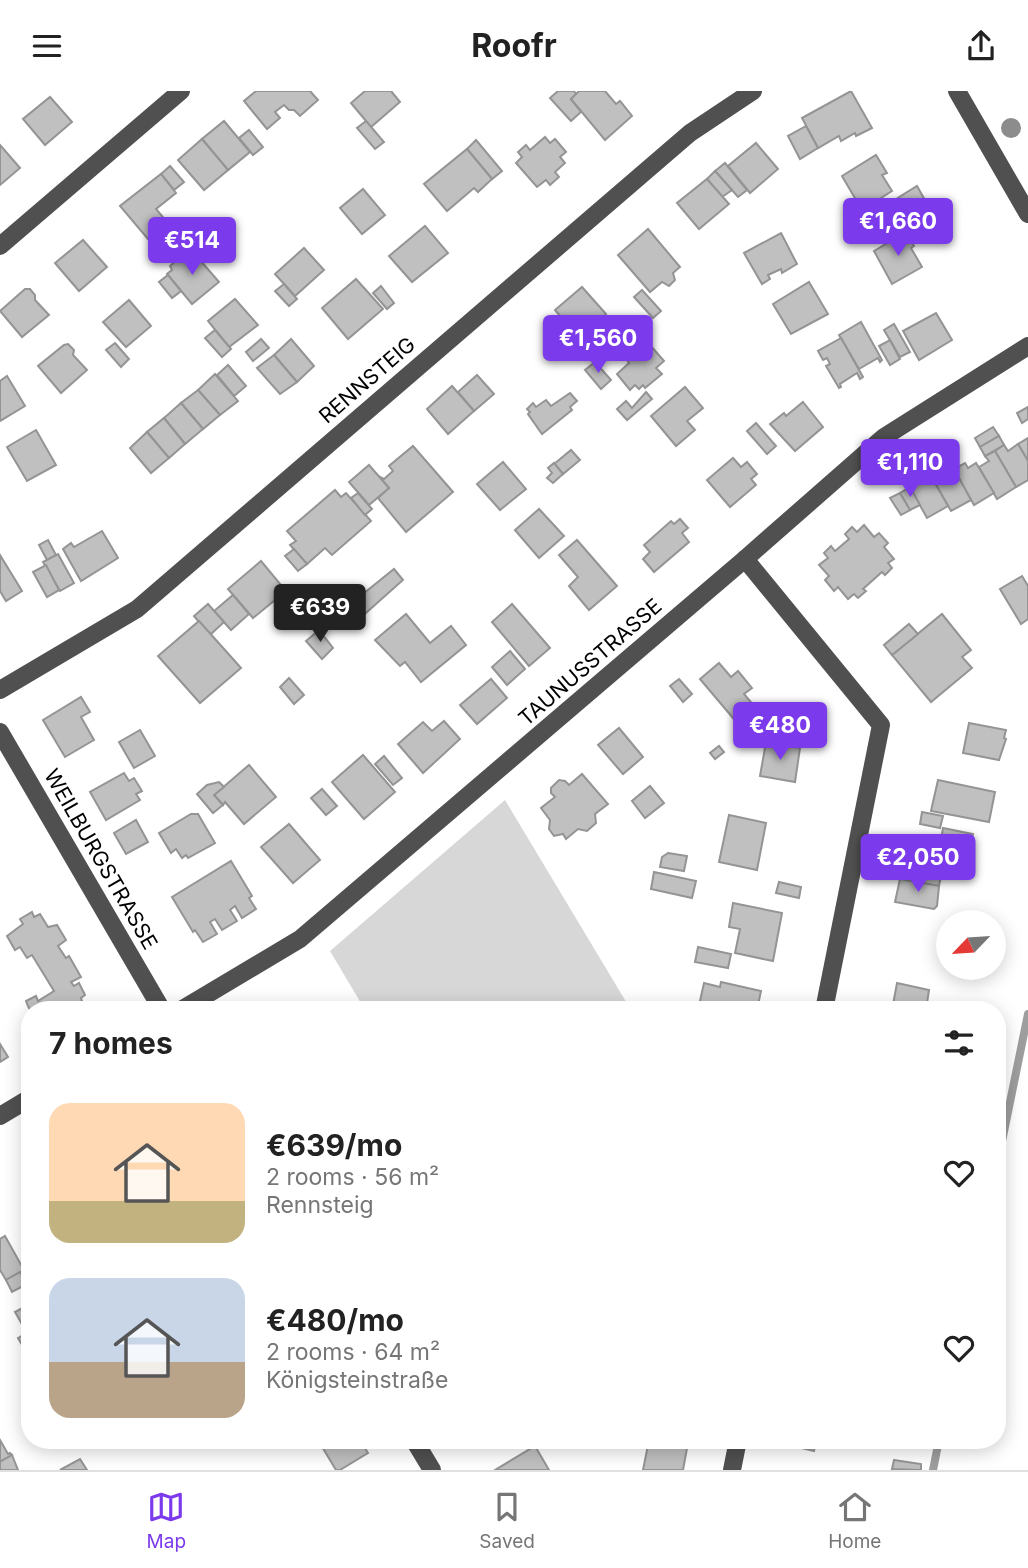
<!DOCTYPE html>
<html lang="en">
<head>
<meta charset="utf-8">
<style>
	:root { --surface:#fff; --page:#f2f2f2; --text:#222; --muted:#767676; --line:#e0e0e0; --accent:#7c3aed }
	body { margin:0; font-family:Inter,sans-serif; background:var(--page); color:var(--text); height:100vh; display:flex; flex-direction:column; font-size:26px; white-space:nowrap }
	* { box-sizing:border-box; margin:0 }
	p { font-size:23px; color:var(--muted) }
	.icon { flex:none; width:38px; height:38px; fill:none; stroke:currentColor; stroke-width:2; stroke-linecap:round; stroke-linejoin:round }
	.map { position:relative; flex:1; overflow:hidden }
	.details { position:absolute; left:21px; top:910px; width:985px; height:448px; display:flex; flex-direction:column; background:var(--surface); border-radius:28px; box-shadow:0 4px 18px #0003 }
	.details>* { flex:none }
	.needle { width:46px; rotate:245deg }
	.controls { position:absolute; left:936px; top:819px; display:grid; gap:14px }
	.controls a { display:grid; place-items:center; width:70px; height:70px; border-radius:50%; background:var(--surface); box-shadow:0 4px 18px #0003; font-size:35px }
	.price { position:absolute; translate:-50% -60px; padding:0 16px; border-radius:7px; background:var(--accent); color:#fff; font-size:23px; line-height:46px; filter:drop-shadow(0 2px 4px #0008) }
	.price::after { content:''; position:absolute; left:50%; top:42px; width:21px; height:16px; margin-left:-10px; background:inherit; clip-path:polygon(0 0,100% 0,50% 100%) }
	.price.on { background:#222; color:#fff }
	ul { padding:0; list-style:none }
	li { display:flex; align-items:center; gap:21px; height:175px; padding:0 28px }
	li span { display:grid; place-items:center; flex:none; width:196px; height:140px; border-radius:21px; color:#555 }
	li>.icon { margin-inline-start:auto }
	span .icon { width:84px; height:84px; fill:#fffc; stroke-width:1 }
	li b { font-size:30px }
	h2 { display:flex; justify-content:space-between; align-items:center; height:84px; padding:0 28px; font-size:30px }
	header { display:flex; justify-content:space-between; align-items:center; height:91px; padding:0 28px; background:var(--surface); font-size:32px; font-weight:700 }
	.dock { display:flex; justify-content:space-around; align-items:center; height:98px; border-top:2px solid var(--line); background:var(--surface); font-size:19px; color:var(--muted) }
	.dock a { display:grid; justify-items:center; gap:4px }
	.dock .on { color:var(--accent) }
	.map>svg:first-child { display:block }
</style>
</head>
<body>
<header><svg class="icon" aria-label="menu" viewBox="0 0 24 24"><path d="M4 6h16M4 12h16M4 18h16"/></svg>Roofr<svg class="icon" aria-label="share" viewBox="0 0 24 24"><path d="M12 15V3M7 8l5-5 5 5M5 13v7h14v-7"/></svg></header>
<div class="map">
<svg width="1028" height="1379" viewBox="0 0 1028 1379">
	<rect width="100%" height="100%" fill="#fff"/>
	<path fill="#d7d7d7" d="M505,709L631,919H365L330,860Z"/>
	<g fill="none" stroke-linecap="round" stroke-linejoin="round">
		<g stroke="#9e9e9e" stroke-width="8">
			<path d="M998,1070L1028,923"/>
			<path d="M933,1379L939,1349"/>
		</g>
	</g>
	<g fill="#c0c0c0" stroke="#949494" stroke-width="2">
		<path d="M256,0H310L318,9L300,25L294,19H289L284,14L275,21L280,27L267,38L244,10Z"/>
		<path d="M365,0H391L400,11L371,36L351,12Z"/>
		<path d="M558,0H574L576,3L571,8L581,21L571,30L550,7Z"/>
		<path d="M579,0H605L616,13L620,10L632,25L605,49L571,8Z"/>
		<path d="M851,0L872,37L856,45L855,42L841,50L839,45L818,57L802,27Z"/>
		<path d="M50,6L72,31L45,54L23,28Z"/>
		<path d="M224,30L250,61L228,79L202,48Z"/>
		<path d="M366,30L384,51L375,58L357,37Z"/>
		<path d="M806,35L818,57L800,68L788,45Z"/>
		<path d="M249,39L263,56L253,64L239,47Z"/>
		<path d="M545,46L550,52L555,48L566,61L560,66L565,72L555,81L559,86L550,94L546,89L537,96L516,72L522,66L518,61L526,54L530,59Z"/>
		<path d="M202,48L228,79L204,99L178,69Z"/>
		<path d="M476,49L502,80L492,88L467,58Z"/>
		<path d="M756,52L778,78L750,102L728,75Z"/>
		<path d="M0,54L20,77L0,94Z"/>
		<path d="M467,58L492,88L478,101L474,97L447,120L424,93Z"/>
		<path d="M876,64L887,82L882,84L892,100L862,119L842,85Z"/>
		<path d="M725,72L747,99L738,106L715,80Z"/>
		<path d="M170,75L184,91L174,99L161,83Z"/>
		<path d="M715,80L732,99L722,106L707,88Z"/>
		<path d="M161,83L176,102L156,118L168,132L148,148L120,115Z"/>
		<path d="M707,88L729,113L699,138L677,112Z"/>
		<path d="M917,95L930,118L909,131L896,108Z"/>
		<path d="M363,98L385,124L362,143L340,117Z"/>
		<path d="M425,135L448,162L412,191L389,165Z"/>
		<path d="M648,138L680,176L673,182L675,189L669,195L662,191L650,201L618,164Z"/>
		<path d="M906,141L914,155L911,157L922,176L892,193L874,160Z"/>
		<path d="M781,142L797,173L782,182L781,178L768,184L770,188L762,193L744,162Z"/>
		<path d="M83,149L107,176L79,200L55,172Z"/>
		<path d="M304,157L324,179L295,205L275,183Z"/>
		<path d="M181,161L186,167L193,161L219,191L192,213L167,183L172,179L170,175L178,168L175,165Z"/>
		<path d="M168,184L181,200L172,207L159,191Z"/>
		<path d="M356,188L383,218L348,248L322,217Z"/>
		<path d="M809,191L828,223L791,243L773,213Z"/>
		<path d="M284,193L297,208L289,215L275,200Z"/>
		<path d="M381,195L394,212L387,218L373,202Z"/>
		<path d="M582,196L606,223L579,247L555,219Z"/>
		<path d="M25,198H30L35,204V209L49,224L22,246L0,220Z"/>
		<path d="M642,199L661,220L653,227L634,206Z"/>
		<path d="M235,208L258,234L229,256L208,230Z"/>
		<path d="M129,209L151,235L126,256L103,231Z"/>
		<path d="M936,222L952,249L919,269L903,240Z"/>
		<path d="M861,231L882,269L880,271L878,267L859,278L839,244Z"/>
		<path d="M894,233L910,261L900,266L884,239Z"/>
		<path d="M215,239L231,258L222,266L205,247Z"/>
		<path d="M841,247L863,286L860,288L857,282L840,293L841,296L839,297L826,275L830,273L827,267L823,269L818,260Z"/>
		<path d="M261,248L269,257L253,270L246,261Z"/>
		<path d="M291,248L314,275L297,291L274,264Z"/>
		<path d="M890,249L900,268L890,274L879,255Z"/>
		<path d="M115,252L129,268L121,276L106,259Z"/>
		<path d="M68,253L74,259L73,264L87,279L61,302L38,275L64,254Z"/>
		<path d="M639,253L644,259L650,254L664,270L656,277L662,283L645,297L643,294L639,298L635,294L630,299L617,283L629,272L627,269L633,264L630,260Z"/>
		<path d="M274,264L297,291L280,303L257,277Z"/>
		<path d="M595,271L611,289L601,298L585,279Z"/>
		<path d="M228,274L246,295L234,305L217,284Z"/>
		<path d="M215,283L238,310L220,324L198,299Z"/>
		<path d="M477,284L494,303L474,320L458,301Z"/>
		<path d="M7,285L25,315L0,330V290Z"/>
		<path d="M452,295L474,320L448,343L427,318Z"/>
		<path d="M685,296L703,317L687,330L695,339L676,355L651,325Z"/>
		<path d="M198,299L220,324L203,338L181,312Z"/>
		<path d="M646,301L652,308L627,329L617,318L626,310L632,317Z"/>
		<path d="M570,302L577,310L570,316L572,319L542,343L528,323L530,321L527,318L533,312L536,316L546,309L551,315Z"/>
		<path d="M803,311L823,336L795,360L770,333L784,322L786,325Z"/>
		<path d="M181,312L203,338L185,353L164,327Z"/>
		<path d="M1028,316V328L1022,332L1017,322Z"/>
		<path d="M164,327L185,353L169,367L147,341Z"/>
		<path d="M756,332L776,355L767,363L747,340Z"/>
		<path d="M993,336L999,345L980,356L975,347Z"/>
		<path d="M36,339L56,374L27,390L7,356Z"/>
		<path d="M147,341L169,367L151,382L130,357Z"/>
		<path d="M999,345L1004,354L985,365L980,356Z"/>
		<path d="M1028,347V370L1018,353Z"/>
		<path d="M1018,353L1028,370V389L1016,396L995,360L1004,354L1008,360Z"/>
		<path d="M413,355L453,401L406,441L378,407L389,397L378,385L384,388L393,380L389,375Z"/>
		<path d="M571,359L580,369L563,383L554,373Z"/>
		<path d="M995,360L1016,396L997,408L979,376L989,370L985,365Z"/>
		<path d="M733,367L741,376L747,371L757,383L751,388L756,394L730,416L707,389Z"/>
		<path d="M503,371L526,398L500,419L477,393Z"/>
		<path d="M554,372L563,383L553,392L547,387L552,382L548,377Z"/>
		<path d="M965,372L968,377L976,372L994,402L974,414L954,378Z"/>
		<path d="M369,374L389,397L369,414L349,391Z"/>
		<path d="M954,378L971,409L951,420L931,385L940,379L943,384Z"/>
		<path d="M918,384L921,389L931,385L948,415L927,427L907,391Z"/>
		<path d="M910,396L920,414L910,419L900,402Z"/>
		<path d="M335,399L341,406L346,402L371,430L332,464L325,457L307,473L290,454L296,450L287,440Z"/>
		<path d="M358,402L372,418L365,424L351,407Z"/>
		<path d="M900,402L910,419L901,424L890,407Z"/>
		<path d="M539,418L564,445L539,467L515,439Z"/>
		<path d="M680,428L688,437L682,442L689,451L654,481L643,468L650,461L644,454L671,430L674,433Z"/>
		<path d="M864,434L874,446L879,442L888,452L884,456L894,468L888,472L892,477L885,484L882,481L863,498L866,500L858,507L854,503L848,508L838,496L834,500L825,489L829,485L819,474L828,467L824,462L831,455L835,460L849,448L845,443L852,436L857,441Z"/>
		<path d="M102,440L118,467L81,490L63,458L71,452L74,456Z"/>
		<path d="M48,449L56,464L47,469L39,454Z"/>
		<path d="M577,449L617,495L589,519L569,495L578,486L559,464Z"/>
		<path d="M294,458L307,473L298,480L285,465Z"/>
		<path d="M58,463L74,492L60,500L43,471Z"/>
		<path d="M0,464L22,500L6,510L0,500Z"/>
		<path d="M261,470L286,500L253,527L228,498Z"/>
		<path d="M46,474L59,499L47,506L33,481Z"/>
		<path d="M394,478L403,489L358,529L347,516Z"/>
		<path d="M1022,485L1028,495V528L1021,533L1000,498Z"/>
		<path d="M233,504L249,523L231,539L214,520Z"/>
		<path d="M208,513L224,531L210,544L194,525Z"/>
		<path d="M512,513L550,557L529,575L492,531Z"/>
		<path d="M406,523L430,552L451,535L466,554L421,591L405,571L400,575L375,549Z"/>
		<path d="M942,523L971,559L962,566L972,577L931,611L892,564Z"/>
		<path d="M199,530L241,577L200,612L158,565Z"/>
		<path d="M909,533L918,543L892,564L884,554Z"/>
		<path d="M319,539L333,557L322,568L306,550Z"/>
		<path d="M510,560L525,578L507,594L492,576Z"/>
		<path d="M719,572L731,586L738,580L752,597L744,603L755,616L752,618L759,627L744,640L700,588Z"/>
		<path d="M289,587L304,604L294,613L280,596Z"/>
		<path d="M491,588L507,607L477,633L460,614Z"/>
		<path d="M679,588L692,603L683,611L670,595Z"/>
		<path d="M81,606L90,621L81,626L94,649L65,666L43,629Z"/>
		<path d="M444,630L460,648L423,682L398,653L423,631L432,640Z"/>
		<path d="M969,632L1006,639L1004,647L1006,648L999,669L963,662Z"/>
		<path d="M619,637L643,666L623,683L598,654Z"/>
		<path d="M140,639L155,665L134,677L119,651Z"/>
		<path d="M766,651L800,657L795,691L760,685Z"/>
		<path d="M719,655L724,661L715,668L710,662Z"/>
		<path d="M363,664L395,701L364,728L332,691Z"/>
		<path d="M384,665L402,687L393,694L375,673Z"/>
		<path d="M249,674L276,706L244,733L225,711L223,714L214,704Z"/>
		<path d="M124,682L129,690L134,687L142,700L136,703L140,709L106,729L90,701Z"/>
		<path d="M582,683L608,713L595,723L596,732L587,740L578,738L566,748L563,743L554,745L549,738L550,729L541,717L555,706L551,702V697L559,689L565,690L569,694Z"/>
		<path d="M938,689L995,701L989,731L931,720Z"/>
		<path d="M219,691L224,696L214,704L223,714L213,722L197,703L207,694Z"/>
		<path d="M650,695L664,712L645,727L632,710Z"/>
		<path d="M322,698L337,715L326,724L311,707Z"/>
		<path d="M922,721L943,725L940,737L920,733Z"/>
		<path d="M191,723H198L215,752L188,767L186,764L182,767L176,758L171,762L159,742Z"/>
		<path d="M729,724L766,732L757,779L719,771Z"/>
		<path d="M136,729L148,751L126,763L114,742Z"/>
		<path d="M289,733L320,769L293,792L261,756Z"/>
		<path d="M943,737L973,743L968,766L939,760Z"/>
		<path d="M907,754L967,766L964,783L942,778L939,795L900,788Z"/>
		<path d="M668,762L687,765L684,780L660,776L662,766Z"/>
		<path d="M231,770L252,805L249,807L256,818L242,827L235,815L230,819L237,830L222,839L215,828L210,831L217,843L203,851L195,839L193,841L172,806Z"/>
		<path d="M654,781L696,790L692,807L651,798Z"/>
		<path d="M900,788L939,795L937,815L934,818L895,811Z"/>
		<path d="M779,791L801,796L799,807L776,802Z"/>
		<path d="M733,812L782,822L773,870L735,862L740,838L729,836Z"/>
		<path d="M32,821L34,826L40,823L48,836L57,834L66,849L58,855L66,867L69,865L81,886L71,891L74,895L79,892L85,904L81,907L82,910L69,917L70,919H30L28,915L26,910L36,905L38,910L54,900L32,864L27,867L20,856L15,859L7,845L23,833L20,828Z"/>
		<path d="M698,856L731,863L728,877L695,871Z"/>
		<path d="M970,877H983L982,882L970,879Z"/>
		<path d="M721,891L761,900L757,919H698L704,892L720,896Z"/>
		<path d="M897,892L929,899L926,919H892Z"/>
		<path d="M0,953L8,966L0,971Z"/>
		<path d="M5,1145L24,1179L6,1189L0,1179V1148Z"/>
		<path d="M20,1181L27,1193L12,1201L6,1189Z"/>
		<path d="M30,1213V1240L27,1242L15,1221Z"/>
		<path d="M30,1240V1267L18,1247Z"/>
		<path d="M0,1349L8,1363L10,1362L12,1364L0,1371Z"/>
		<path d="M318,1349H360L368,1362L340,1379H336Z"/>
		<path d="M649,1349L688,1352L683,1379H643Z"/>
		<path d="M786,1349H816L814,1360L785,1353Z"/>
		<path d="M535,1355L549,1379H495Z"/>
		<path d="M12,1364L18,1379H0V1371Z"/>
		<path d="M80,1368L87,1379H60Z"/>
		<path d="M894,1369L921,1373V1379L892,1378Z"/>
	</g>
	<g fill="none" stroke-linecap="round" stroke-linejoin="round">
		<g stroke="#505050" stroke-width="18">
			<path d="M957,0L1028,123"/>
			<path d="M0,155L181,0"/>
			<path d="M745,468L881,634L824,919"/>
			<path d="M0,599L137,518L690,42L753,0"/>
			<path d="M0,641L162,919"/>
			<path d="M181,919L300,848L745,468L884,346L1028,255"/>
			<path d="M0,1025L30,1007"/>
			<path d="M414,1349L432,1379"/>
			<path d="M732,1379L738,1349"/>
		</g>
	</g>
	<circle fill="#8c8c8c" cx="1011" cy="37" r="10"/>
	<g text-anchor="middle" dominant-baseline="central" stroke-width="5" stroke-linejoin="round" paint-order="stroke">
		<g font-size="21" fill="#000" stroke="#fff">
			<text transform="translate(367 289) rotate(-41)">RENNSTEIG</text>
			<text transform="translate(590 571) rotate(-41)">TAUNUSSTRASSE</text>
			<text transform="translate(101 768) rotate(60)">WEILBURGSTRASSE</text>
		</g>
	</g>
</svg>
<div class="controls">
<a><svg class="needle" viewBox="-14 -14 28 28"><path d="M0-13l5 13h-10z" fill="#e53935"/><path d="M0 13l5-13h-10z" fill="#767676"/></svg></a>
</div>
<b class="price" style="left:898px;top:167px">€1,660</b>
<b class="price" style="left:192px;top:186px">€514</b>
<b class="price" style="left:598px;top:284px">€1,560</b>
<b class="price" style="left:910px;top:408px">€1,110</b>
<b class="price on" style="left:320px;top:553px">€639</b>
<b class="price" style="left:780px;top:671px">€480</b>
<b class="price" style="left:918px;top:803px">€2,050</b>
<section class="details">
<h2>7 homes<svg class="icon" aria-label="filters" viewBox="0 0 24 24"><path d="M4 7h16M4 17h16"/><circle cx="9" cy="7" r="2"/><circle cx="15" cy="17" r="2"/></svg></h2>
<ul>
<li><span style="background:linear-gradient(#ffd9b3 70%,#c2b280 0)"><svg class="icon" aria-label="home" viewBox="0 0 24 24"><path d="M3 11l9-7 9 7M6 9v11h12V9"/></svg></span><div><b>€639/mo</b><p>2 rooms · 56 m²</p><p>Rennsteig</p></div><svg class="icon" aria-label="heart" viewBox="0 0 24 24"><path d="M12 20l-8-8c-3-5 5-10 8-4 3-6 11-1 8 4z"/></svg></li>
<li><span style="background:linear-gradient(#c9d6e8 60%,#b9a48a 0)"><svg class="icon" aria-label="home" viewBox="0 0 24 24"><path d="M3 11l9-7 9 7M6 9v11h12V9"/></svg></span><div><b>€480/mo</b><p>2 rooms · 64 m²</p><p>Königsteinstraße</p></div><svg class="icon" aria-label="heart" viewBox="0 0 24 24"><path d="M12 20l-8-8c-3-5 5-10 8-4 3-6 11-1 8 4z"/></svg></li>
</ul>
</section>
</div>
<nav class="dock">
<a class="on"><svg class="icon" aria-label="map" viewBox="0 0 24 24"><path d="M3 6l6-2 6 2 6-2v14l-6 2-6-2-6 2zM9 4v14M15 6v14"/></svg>Map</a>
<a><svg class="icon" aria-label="saved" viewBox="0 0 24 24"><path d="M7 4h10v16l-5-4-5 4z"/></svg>Saved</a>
<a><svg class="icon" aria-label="home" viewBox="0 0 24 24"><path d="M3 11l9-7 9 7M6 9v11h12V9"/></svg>Home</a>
</nav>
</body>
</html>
